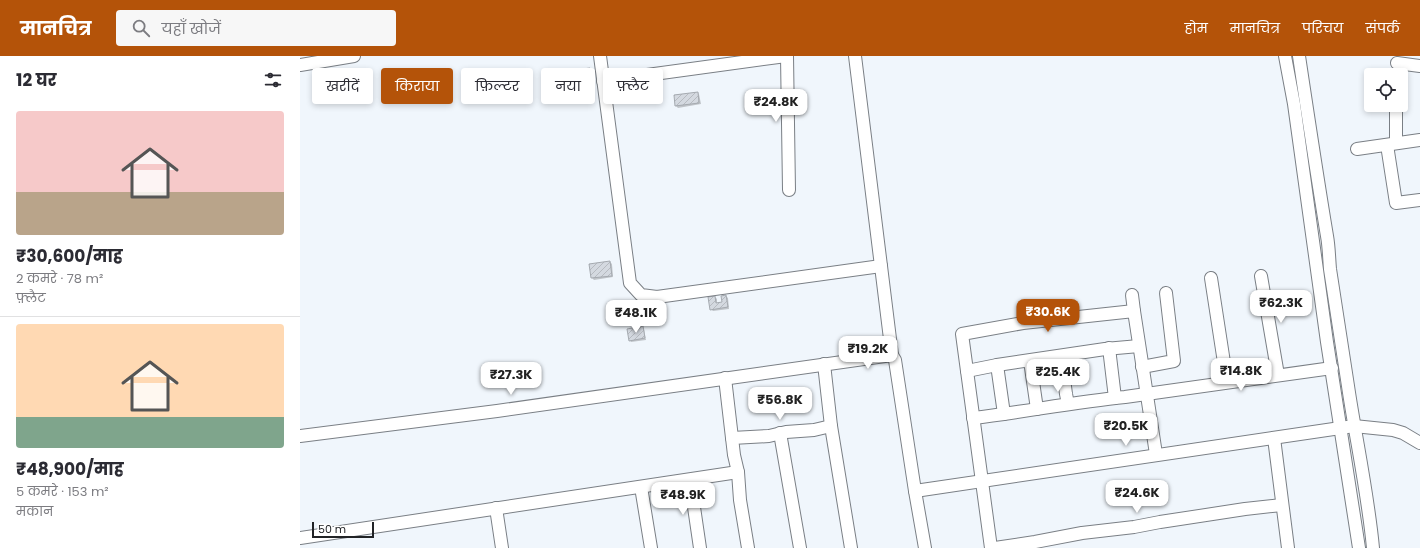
<!DOCTYPE html>
<html lang="hi">
<head>
<meta charset="utf-8">
<style>
	:root { --surface:#fff; --page:#f7f7f7; --text:#2b2b33; --muted:#7c7c81; --line:#e1e1e2; --accent:#b45309 }
	body { margin:0; font-family:Poppins,"Noto Sans Devanagari",sans-serif; background:var(--page); color:var(--text); height:100vh; display:flex; flex-direction:column; font-size:15px; white-space:nowrap }
	* { box-sizing:border-box; margin:0 }
	p { font-size:13px; color:var(--muted) }
	.icon { flex:none; width:22px; height:22px; fill:none; stroke:currentColor; stroke-width:2; stroke-linecap:round; stroke-linejoin:round }
	.map { position:relative; flex:1; overflow:hidden }
	.side { display:flex; flex-direction:column; background:var(--surface); width:300px }
	.side>* { flex:none }
	.hud { position:absolute; left:12px; top:12px; width:380px; height:36px; display:flex; gap:8px }
	.tools { position:absolute; left:1064px; top:12px; display:grid; gap:8px }
	.tools a { display:grid; place-items:center; width:44px; height:44px; border-radius:4px; background:var(--surface); box-shadow:0 2px 6px #0003; font-size:20px }
	.scale { position:absolute; left:12px; bottom:10px; width:62px; box-sizing:border-box; padding-left:4px; border:2px solid #212326; border-top:0; font-size:11px; line-height:14px; white-space:nowrap; color:#212326; -webkit-text-stroke:3px #fff; paint-order:stroke }
	.price { position:absolute; translate:-50% -34px; padding:0 9px; border-radius:8px; background:#fff; color:#222; font-size:13px; line-height:26px; filter:drop-shadow(0 1px 2px #0008) }
	.price::after { content:''; position:absolute; left:50%; top:24px; width:12px; height:9px; margin-left:-6px; background:inherit; clip-path:polygon(0 0,100% 0,50% 100%) }
	.price.selected { background:var(--accent); color:#fff }
	ul { padding:0; list-style:none }
	li { display:grid; align-content:center; gap:8px; height:212px; padding:0 16px }
	li+li { border-top:1px solid var(--line) }
	li span { display:grid; place-items:center; height:124px; border-radius:4px; color:#555 }
	li>.icon { margin-inline-start:auto }
	span .icon { width:72px; height:72px; fill:#fffc; stroke-width:1 }
	li b { font-size:17px }
	h2 { display:flex; justify-content:space-between; align-items:center; height:48px; padding:0 16px; font-size:17px }
	.tag { padding:0 14px; border-radius:4px; background:var(--surface); box-shadow:0 2px 6px #0003; font-size:14px; line-height:36px }
	.tag.selected { background:var(--accent); color:#fff }
	header { display:flex; align-items:center; gap:24px; box-sizing:border-box; height:56px; padding:0 20px; background:var(--accent); color:#fff }
	header strong { font-size:19px }
	nav { display:flex; gap:22px; margin-inline-start:auto; font-size:14px }
	.search { width:280px; height:36px; background:var(--page); display:flex; align-items:center; gap:10px; box-sizing:border-box; padding:0 14px; border-radius:4px; color:var(--muted); font-size:15px }
	main { display:flex; flex:1; min-height:0 }
	.map>svg:first-child { display:block }
</style>
</head>
<body>
<header>
<strong>मानचित्र</strong>
<div class="search"><svg class="icon" aria-label="search" viewBox="0 0 24 24"><circle cx="10" cy="10" r="6"/><path d="M15 15l6 6"/></svg>यहाँ खोजें</div>
<nav><a>होम</a><a>मानचित्र</a><a>परिचय</a><a>संपर्क</a></nav>
</header>
<main>
<section class="side">
<h2>12 घर<svg class="icon" aria-label="filters" viewBox="0 0 24 24"><path d="M4 7h16M4 17h16"/><circle cx="9" cy="7" r="2"/><circle cx="15" cy="17" r="2"/></svg></h2>
<ul>
<li><span style="background:linear-gradient(#f6c9c9 65%,#b9a48a 0)"><svg class="icon" aria-label="home" viewBox="0 0 24 24"><path d="M3 11l9-7 9 7M6 9v11h12V9"/></svg></span><div><b>₹30,600/माह</b><p>2 कमरे · 78 m²</p><p>फ़्लैट</p></div></li>
<li><span style="background:linear-gradient(#ffd9b3 75%,#7fa58c 0)"><svg class="icon" aria-label="home" viewBox="0 0 24 24"><path d="M3 11l9-7 9 7M6 9v11h12V9"/></svg></span><div><b>₹48,900/माह</b><p>5 कमरे · 153 m²</p><p>मकान</p></div></li>
</ul>
</section>
<div class="map">
<svg width="1120" height="492" viewBox="0 0 1120 492">
	<defs>
		<pattern id="building-hatch" width="6" height="6" patternUnits="userSpaceOnUse"><rect width="6" height="6" fill="#d4d9e0"/><path d="M-1 1l2-2M0 6l6-6M5 7l2-2" fill="none" stroke="#b6bac0"/></pattern>
	</defs>
	<rect width="100%" height="100%" fill="#f0f6fc"/>
	<g fill="#0003">
		<path d="M289,14L291,15L293,27L272,29L270,28Z"/>
		<path d="M398,37L399,38L401,48L378,52L376,50L375,39Z"/>
		<path d="M310,206L312,208L313,221L294,224L292,222Z"/>
		<path d="M426,240L428,242L429,253L413,255L411,253L415,241L417,243V248L423,247Z"/>
		<path d="M343,272L344,273L346,284L331,286L330,284Z"/>
	</g>
	<g fill="url(#building-hatch)" stroke="#a5aab0">
		<path d="M290,12L291,26L269,28L268,15Z"/>
		<path d="M398,36L399,47L375,50L374,39Z"/>
		<path d="M310,205L312,220L291,222L289,208Z"/>
		<path d="M426,239L428,251L410,254L408,241L415,240L416,247L422,246L421,240Z"/>
		<path d="M343,270L345,282L329,285L327,273Z"/>
	</g>
	<g fill="none" stroke-linecap="round" stroke-linejoin="round">
		<g stroke="#7a7f85" stroke-width="14">
			<g id="minor">
				<path d="M300,0L330,227L341,239L357,241L581,210"/>
				<path d="M487,0L489,134"/>
				<path d="M555,0L592,299"/>
				<path d="M985,0L994,48L1027,286L1059,492"/>
				<path d="M999,0C1008,60 1017,120 1027,180C1029,191 1029,202 1030,213C1036,252 1042,291 1048,330C1056,384 1068,438 1073,492"/>
				<path d="M1097,7L1120,10"/>
				<path d="M0,9L54,0"/>
				<path d="M303,25L486,0"/>
				<path d="M1096,87V49"/>
				<path d="M1087,89L1096,147L1120,144"/>
				<path d="M1057,93L1120,84"/>
				<path d="M961,220L978,319"/>
				<path d="M911,222L927,326"/>
				<path d="M832,239L834,255"/>
				<path d="M809,292L815,342"/>
				<path d="M761,300L766,338L768,348"/>
				<path d="M730,305L737,353"/>
				<path d="M524,308L531,370L551,492"/>
				<path d="M697,309L704,358"/>
				<path d="M842,311L874,305L866,237"/>
				<path d="M667,315L697,309L805,293L839,290"/>
				<path d="M425,322L434,399L438,416L440,444L448,492"/>
				<path d="M673,362C724,356 774,346 825,341L1032,312"/>
				<path d="M480,377L500,492"/>
				<path d="M0,380L197,355L592,299L595,304L615,435L625,492"/>
				<path d="M432,382L469,380L486,376L514,374L531,370"/>
				<path d="M974,382L988,492"/>
				<path d="M390,424L400,492"/>
				<path d="M341,431L351,492"/>
				<path d="M615,435L1054,370L1093,374L1103,377L1120,387"/>
				<path d="M196,452L202,492"/>
				<path d="M0,482L438,416"/>
				<path d="M691,492L662,278L723,267L834,255L856,398"/>
				<path d="M695,492L735,486L782,477L834,471L860,466L945,453L982,449"/>
			</g>
		</g>
		<use href="#minor" stroke="#fff" stroke-width="12"/>
	</g>
</svg>
<div class="tools">
<a><svg class="icon" aria-label="locate" viewBox="0 0 24 24"><circle cx="12" cy="12" r="6"/><path d="M12 2v4M12 18v4M2 12h4M18 12h4"/></svg></a>
</div>
<div class="scale">50 m</div>
<b class="price" style="left:476px;top:67px">₹24.8K</b>
<b class="price" style="left:981px;top:268px">₹62.3K</b>
<b class="price selected" style="left:748px;top:277px">₹30.6K</b>
<b class="price" style="left:336px;top:278px">₹48.1K</b>
<b class="price" style="left:568px;top:314px">₹19.2K</b>
<b class="price" style="left:941px;top:336px">₹14.8K</b>
<b class="price" style="left:758px;top:337px">₹25.4K</b>
<b class="price" style="left:211px;top:340px">₹27.3K</b>
<b class="price" style="left:480px;top:365px">₹56.8K</b>
<b class="price" style="left:826px;top:391px">₹20.5K</b>
<b class="price" style="left:837px;top:458px">₹24.6K</b>
<b class="price" style="left:383px;top:460px">₹48.9K</b>
<div class="hud">
<a class="tag">खरीदें</a>
<a class="tag selected">किराया</a>
<a class="tag">फ़िल्टर</a>
<a class="tag">नया</a>
<a class="tag">फ़्लैट</a>
</div>
</div>
</main>
</body>
</html>
